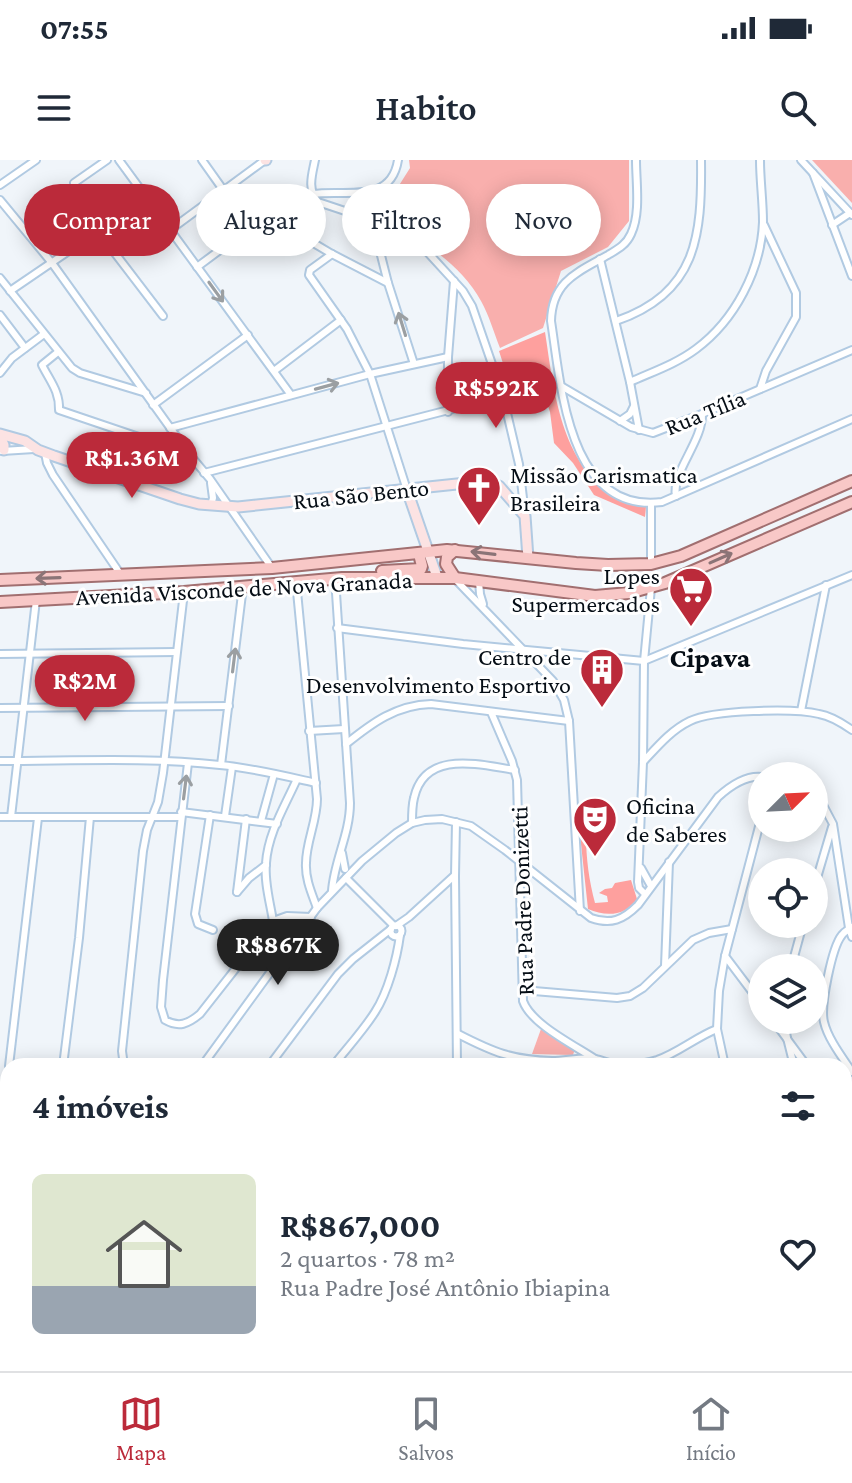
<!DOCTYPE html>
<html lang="pt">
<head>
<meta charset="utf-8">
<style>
	:root { --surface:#fff; --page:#f2f2f3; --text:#1f2937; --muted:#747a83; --line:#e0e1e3; --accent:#bb2a3a }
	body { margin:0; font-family:"Crimson Pro",serif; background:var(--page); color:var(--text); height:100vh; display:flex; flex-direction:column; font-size:30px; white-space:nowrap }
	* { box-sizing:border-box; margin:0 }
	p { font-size:26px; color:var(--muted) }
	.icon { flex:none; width:44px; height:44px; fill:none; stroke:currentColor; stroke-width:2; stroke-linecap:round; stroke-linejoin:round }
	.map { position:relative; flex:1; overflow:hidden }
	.drawer { position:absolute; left:0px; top:898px; width:852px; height:314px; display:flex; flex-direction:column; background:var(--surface); border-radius:24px 24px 0 0; box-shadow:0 4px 20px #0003 }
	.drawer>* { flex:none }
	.hud { position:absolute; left:24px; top:24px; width:804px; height:72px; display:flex; gap:16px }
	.needle { width:52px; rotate:66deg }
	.buttons { position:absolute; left:748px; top:602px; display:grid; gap:16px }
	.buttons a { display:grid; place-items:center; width:80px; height:80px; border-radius:50%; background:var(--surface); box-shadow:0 4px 20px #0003; font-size:40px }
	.price { position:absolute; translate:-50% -68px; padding:0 18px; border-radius:28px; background:var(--accent); color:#fff; font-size:26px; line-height:52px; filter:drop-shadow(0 2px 4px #0008) }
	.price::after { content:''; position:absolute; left:50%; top:48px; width:24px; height:18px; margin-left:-12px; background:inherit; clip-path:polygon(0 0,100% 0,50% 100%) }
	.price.on { background:#222; color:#fff }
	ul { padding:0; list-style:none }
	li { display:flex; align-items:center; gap:24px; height:200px; padding:0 32px }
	li span { display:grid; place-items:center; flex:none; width:224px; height:160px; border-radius:12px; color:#555 }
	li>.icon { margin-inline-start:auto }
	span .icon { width:96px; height:96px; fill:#fffc; stroke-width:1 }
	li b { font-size:34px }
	h2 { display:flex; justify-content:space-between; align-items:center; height:96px; padding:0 32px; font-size:34px }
	.pill { padding:0 28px; border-radius:36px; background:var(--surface); box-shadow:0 4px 20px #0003; font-size:28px; line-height:72px }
	.pill.on { background:var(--accent); color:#fff }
	.status { display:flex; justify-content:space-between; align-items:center; height:56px; padding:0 40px; background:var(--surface); direction:ltr }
	.status svg { height:22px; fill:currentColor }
	header { display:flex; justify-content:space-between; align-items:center; height:104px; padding:0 32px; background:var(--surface); font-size:36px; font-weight:600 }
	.menu { display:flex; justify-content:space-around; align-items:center; height:112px; border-top:2px solid var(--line); background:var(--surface); font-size:22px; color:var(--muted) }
	.menu a { display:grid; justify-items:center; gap:4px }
	.menu .on { color:var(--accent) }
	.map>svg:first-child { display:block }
</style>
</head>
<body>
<div class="status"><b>07:55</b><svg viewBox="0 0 49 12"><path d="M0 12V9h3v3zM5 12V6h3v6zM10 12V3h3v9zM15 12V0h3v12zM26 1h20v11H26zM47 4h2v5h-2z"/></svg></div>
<header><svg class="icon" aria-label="menu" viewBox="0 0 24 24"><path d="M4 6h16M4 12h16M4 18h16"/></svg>Habito<svg class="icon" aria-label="search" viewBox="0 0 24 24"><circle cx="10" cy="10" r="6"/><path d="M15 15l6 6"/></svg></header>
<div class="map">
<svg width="852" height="1211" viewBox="0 0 852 1211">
	<rect width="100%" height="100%" fill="#f0f5fa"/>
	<g fill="#f9afad">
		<path d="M409,0H629V61L608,87L561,111L543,168L500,188C494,173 489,155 481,141C460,102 416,78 381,54L410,8Z"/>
		<path d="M812,0H852V43Z"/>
		<path d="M541,869L575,889L573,895L532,894Z"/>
		<path d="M0,1096L8,1119V1170L0,1172Z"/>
	</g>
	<g fill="#fea09e">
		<path d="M545,172C554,230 560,305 617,337C626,342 637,344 646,347L645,357L594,335L573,303L554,283L550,252L540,222L519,224L507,216L499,191Z"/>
		<path d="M580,675H586C586,698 589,721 595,743L608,742L607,736L599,733L605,729L612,728L615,723L631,720L637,739C626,756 606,757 588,749Z"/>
	</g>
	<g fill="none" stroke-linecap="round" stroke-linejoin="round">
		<g stroke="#b1cae2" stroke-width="10">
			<g id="street">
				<path d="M119,0L291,235"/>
				<path d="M202,0L224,31"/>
				<path d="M315,0C312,15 307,29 318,42L372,60L410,76L421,85L463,131L472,146L503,236L519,304L525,355"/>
				<path d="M636,0C636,23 641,53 631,74C626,85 618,89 608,95C578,112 552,121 551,161C561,225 568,354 662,342L852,259"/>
				<path d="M801,0L852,55"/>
				<path d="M813,13L852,116"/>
				<path d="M74,23L107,0"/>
				<path d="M0,25L36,0"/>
				<path d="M222,32L236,37L332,94L388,123"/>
				<path d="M313,34C345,29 391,45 398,0"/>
				<path d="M0,40L52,103L189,294L210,319L272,408"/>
				<path d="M372,60L388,123L414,204"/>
				<path d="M832,65L850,53"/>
				<path d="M170,70L265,0"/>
				<path d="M98,71L163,156"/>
				<path d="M332,94L310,110L309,115L347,169L370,214L407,330"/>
				<path d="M600,99L630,222L639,270"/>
				<path d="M197,107L267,55"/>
				<path d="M0,118L72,208L80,213L146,233"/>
				<path d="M10,131L98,71L145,36"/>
				<path d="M0,155L25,188"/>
				<path d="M616,161C697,133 702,76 701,0"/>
				<path d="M58,192L42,205C50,221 60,232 59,250L189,294"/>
				<path d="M274,211L341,160"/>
				<path d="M0,213L12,198L44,174"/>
				<path d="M630,222C652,212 676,204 696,189C735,160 761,110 763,62C763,41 760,20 760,0"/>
				<path d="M561,226L631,267L653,273L702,254L852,190"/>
				<path d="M760,229L766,211L796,157V133L764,65"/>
				<path d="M153,245L248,175"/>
				<path d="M448,252V197L454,121"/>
				<path d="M620,261L630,254L634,246"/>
				<path d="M170,268L370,214L448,197"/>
				<path d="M2,291L34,289"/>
				<path d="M45,293L47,303L53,315L121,415"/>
				<path d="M204,313L503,236"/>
				<path d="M211,323L213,338L211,345"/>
				<path d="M676,336C671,313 703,281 702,254"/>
				<path d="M651,343V404"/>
				<path d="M296,421L317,639C317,661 306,682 306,703C305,719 312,734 317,748"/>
				<path d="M457,421L553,521L564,540L569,561L580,751"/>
				<path d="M479,421L480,434L483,444"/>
				<path d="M337,468L463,484L644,501L852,415"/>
				<path d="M0,494L176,492"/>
				<path d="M0,548L229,546"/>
				<path d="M801,551L826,425"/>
				<path d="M491,552L512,601L517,620L523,841C531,864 574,885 595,899"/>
				<path d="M309,571L344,569"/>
				<path d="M346,584C372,563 396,545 431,544L569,561"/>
				<path d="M0,601C73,601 147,597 220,605C253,608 285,616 316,623"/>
				<path d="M643,602C657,587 671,570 690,561C712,550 794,548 819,554C831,556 842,563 852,570"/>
				<path d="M188,603L163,820L161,847L165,860C179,868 188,864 200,854L273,761L287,756L311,757"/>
				<path d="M221,605L243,426"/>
				<path d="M814,636L823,645L833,664L849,768L852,777"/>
				<path d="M181,652L277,664"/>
				<path d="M210,655L195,754L198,764L213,770"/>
				<path d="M225,656L232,607"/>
				<path d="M0,657H181"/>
				<path d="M11,657L36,440"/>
				<path d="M261,661L274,614"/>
				<path d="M456,662L455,716L457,906"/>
				<path d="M412,663C412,655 412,646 414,638C425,589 480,605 515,610"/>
				<path d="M342,693L345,709"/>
				<path d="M641,708L651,726"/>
				<path d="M346,718L394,766"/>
				<path d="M814,728L832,667"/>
				<path d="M332,731C334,701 350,674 350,643L335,418"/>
				<path d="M237,732L246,659"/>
				<path d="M237,732L249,718L266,705"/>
				<path d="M645,734L639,728L638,722L643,602L644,501L651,428"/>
				<path d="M273,761C270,742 264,722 266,703C268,673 285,646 297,619"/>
				<circle cx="396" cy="771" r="5.5"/>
				<path d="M396,766L409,757L454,716"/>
				<path d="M852,767C848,770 845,771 842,775C832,787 820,846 824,862C828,879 842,897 852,912"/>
				<path d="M725,796L762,845"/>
				<path d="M665,806L669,702"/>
				<path d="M791,808L803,764"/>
				<path d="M522,830L617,838L630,836L643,828L693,780L709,773L732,769"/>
				<path d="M773,860L807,906"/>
				<path d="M784,860L787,878L794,906"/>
				<path d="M458,874C493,892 512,900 552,901C566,901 581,897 595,899C602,900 607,903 613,904C627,906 644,904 657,900C678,893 696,877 717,869"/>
				<path d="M9,906L38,658"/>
				<path d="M63,906L79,778L90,657"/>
				<path d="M124,906L122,891L143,691L147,670L158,642L163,613L184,432"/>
				<path d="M202,906L317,748L362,701L396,673L412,663L425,660L442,659L471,666L505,690L591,758C611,765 623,760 638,745L718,637C729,627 746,615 762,617"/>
				<path d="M269,906L338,814L353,799L391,769"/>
				<path d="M333,906C347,888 363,871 375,852C388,832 397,798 400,775"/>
				<path d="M433,906H457"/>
				<path d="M725,906L717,869L719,831L725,796L762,655"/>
				<path d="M844,950L852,955"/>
				<path d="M6,974L8,924"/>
				<path d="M0,1035H8"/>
				<path d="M844,1035L852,1040"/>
				<path d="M0,1071L8,1103"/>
				<path d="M2,1176L8,1200"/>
				<path d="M9,1204L11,1211"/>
				<path d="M64,1204L66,1211"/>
				<path d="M122,1204L125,1211"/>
				<path d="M186,1204L189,1211"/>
				<path d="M494,1204L496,1211"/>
				<path d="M514,1204L517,1211"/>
				<path d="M249,1211L252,1204"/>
				<path d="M310,1211L313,1204"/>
				<path d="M370,1211L373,1204"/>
				<path d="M432,1211L442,1204"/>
				<path d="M530,1211L540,1204"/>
				<path d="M591,1211V1204"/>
				<path d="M601,1211L606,1204"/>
				<path d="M669,1211L674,1204"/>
				<path d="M746,1211L750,1204"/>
			</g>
		</g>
		<g stroke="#b1cae2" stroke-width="13">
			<g id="secondary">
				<path d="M265,0H266"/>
				<path d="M0,274L25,281L38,290L54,296L180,339L199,344L238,347L476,322H488L499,326L525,356L528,398"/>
				<path d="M0,276L4,285V290"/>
				<path d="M407,330L437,417"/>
				<path d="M0,974L8,975"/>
				<path d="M844,1052L852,1050"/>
				<path d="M813,1204L819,1211"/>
			</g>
		</g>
		<g stroke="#a16f70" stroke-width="14">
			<g id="primary">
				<path d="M382,411L421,409L422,406L419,394"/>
				<path d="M455,418L446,404L447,397L455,390"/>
				<path d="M0,420L272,408L447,390L576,403L608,405L651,404L681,396L852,321"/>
				<path d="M0,442L184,432L342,418H455L595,436L629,433L665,423L852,342"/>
			</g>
		</g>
		<use href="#street" stroke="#fff" stroke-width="6"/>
		<use href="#secondary" stroke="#fce3e3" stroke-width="9"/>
		<use href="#primary" stroke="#f8c8c7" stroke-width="10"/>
	</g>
	<defs><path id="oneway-shaft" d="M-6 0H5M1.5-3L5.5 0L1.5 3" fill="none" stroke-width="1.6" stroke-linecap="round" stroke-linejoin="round" transform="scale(2)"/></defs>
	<g stroke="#9b9fa2">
		<use href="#oneway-shaft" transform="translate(216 132) rotate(54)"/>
		<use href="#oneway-shaft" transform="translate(402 164) rotate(-107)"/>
		<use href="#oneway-shaft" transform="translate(327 226) rotate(-15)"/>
		<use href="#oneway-shaft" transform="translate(234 500) rotate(-83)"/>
		<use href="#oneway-shaft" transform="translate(185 627) rotate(-83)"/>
	</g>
	<g stroke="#8b7477">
		<use href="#oneway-shaft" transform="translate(483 393) rotate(-173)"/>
		<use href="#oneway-shaft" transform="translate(721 398) rotate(-24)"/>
		<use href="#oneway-shaft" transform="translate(48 418) rotate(178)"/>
	</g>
	<defs>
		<g id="church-pin" transform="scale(2.3)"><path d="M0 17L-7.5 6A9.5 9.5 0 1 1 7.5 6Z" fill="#bb2a3a" stroke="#fff"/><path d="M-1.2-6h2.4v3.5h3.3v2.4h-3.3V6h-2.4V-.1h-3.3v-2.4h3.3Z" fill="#fff"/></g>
		<g id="supermarket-pin" transform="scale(2.3)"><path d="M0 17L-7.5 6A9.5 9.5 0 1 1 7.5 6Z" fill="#bb2a3a" stroke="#fff"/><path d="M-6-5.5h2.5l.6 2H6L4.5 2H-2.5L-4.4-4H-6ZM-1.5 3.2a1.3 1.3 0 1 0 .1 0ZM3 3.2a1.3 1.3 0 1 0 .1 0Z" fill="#fff"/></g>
		<g id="building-pin" transform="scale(2.3)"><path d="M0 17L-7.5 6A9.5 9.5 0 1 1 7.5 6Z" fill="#bb2a3a" stroke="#fff"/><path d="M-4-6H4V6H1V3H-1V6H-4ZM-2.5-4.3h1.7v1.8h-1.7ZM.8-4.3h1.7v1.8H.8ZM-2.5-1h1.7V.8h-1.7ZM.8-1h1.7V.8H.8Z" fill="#fff"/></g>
		<g id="theatre-pin" transform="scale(2.3)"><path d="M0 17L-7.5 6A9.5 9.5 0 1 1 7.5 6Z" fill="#bb2a3a" stroke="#fff"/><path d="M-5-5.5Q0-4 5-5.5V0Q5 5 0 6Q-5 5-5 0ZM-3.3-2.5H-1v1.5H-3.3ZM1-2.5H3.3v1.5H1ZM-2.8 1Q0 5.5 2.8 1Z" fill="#fff"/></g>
	</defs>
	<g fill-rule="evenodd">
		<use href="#church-pin" x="479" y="328"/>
		<use href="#supermarket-pin" x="691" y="429"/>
		<use href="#building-pin" x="602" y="510"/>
		<use href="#theatre-pin" x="595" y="659"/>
	</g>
	<g text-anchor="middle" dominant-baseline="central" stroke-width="6" stroke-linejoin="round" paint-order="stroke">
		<g font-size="24" fill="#060e16" stroke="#fff">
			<text transform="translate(705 252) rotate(-22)">Rua Tília</text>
			<text transform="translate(361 334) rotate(-6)">Rua São Bento</text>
			<text transform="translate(244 428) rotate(-3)">Avenida Visconde de Nova Granada</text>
			<text transform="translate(522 741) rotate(-92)">Rua Padre Donizetti</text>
		</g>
		<g font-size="24" fill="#060e16" stroke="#fff" text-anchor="start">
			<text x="510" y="314">Missão Carismatica<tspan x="510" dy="28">Brasileira</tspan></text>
			<text x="660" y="415" text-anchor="end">Lopes<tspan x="660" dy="28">Supermercados</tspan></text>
			<text x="571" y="496" text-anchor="end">Centro de<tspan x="571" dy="28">Desenvolvimento Esportivo</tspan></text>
			<text x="626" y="645">Oficina<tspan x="626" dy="28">de Saberes</tspan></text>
		</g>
		<g font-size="28" font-weight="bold" fill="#060e16" stroke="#fff">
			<text x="710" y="497">Cipava</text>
		</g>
	</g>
</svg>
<div class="buttons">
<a><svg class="needle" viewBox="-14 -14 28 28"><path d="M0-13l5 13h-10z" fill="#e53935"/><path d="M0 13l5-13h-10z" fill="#747a83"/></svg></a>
<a><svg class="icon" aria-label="locate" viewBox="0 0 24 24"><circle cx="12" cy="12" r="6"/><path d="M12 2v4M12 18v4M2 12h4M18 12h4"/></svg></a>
<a><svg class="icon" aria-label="layers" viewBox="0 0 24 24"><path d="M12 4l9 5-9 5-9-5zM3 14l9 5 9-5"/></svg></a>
</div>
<b class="price" style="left:496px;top:270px">R$592K</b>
<b class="price" style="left:132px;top:340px">R$1.36M</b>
<b class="price" style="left:85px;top:563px">R$2M</b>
<b class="price on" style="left:278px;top:827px">R$867K</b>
<div class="hud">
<a class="pill on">Comprar</a>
<a class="pill">Alugar</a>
<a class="pill">Filtros</a>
<a class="pill">Novo</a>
</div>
<section class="drawer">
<h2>4 imóveis<svg class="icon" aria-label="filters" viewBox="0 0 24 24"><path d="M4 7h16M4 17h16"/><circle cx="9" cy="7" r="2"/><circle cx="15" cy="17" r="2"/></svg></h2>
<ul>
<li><span style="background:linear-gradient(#dfe7d0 70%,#9aa5b1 0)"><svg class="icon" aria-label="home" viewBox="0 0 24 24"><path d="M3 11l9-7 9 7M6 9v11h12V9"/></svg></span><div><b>R$867,000</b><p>2 quartos · 78 m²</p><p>Rua Padre José Antônio Ibiapina</p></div><svg class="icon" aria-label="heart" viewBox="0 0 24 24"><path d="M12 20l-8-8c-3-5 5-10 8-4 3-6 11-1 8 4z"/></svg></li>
</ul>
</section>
</div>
<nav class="menu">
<a class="on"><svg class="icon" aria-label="map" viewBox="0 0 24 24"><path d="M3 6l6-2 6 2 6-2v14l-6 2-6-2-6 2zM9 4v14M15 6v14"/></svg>Mapa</a>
<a><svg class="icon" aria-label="saved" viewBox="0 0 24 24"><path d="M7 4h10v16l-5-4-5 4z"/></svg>Salvos</a>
<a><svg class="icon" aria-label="home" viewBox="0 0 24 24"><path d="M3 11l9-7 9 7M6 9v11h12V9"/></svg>Início</a>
</nav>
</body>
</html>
